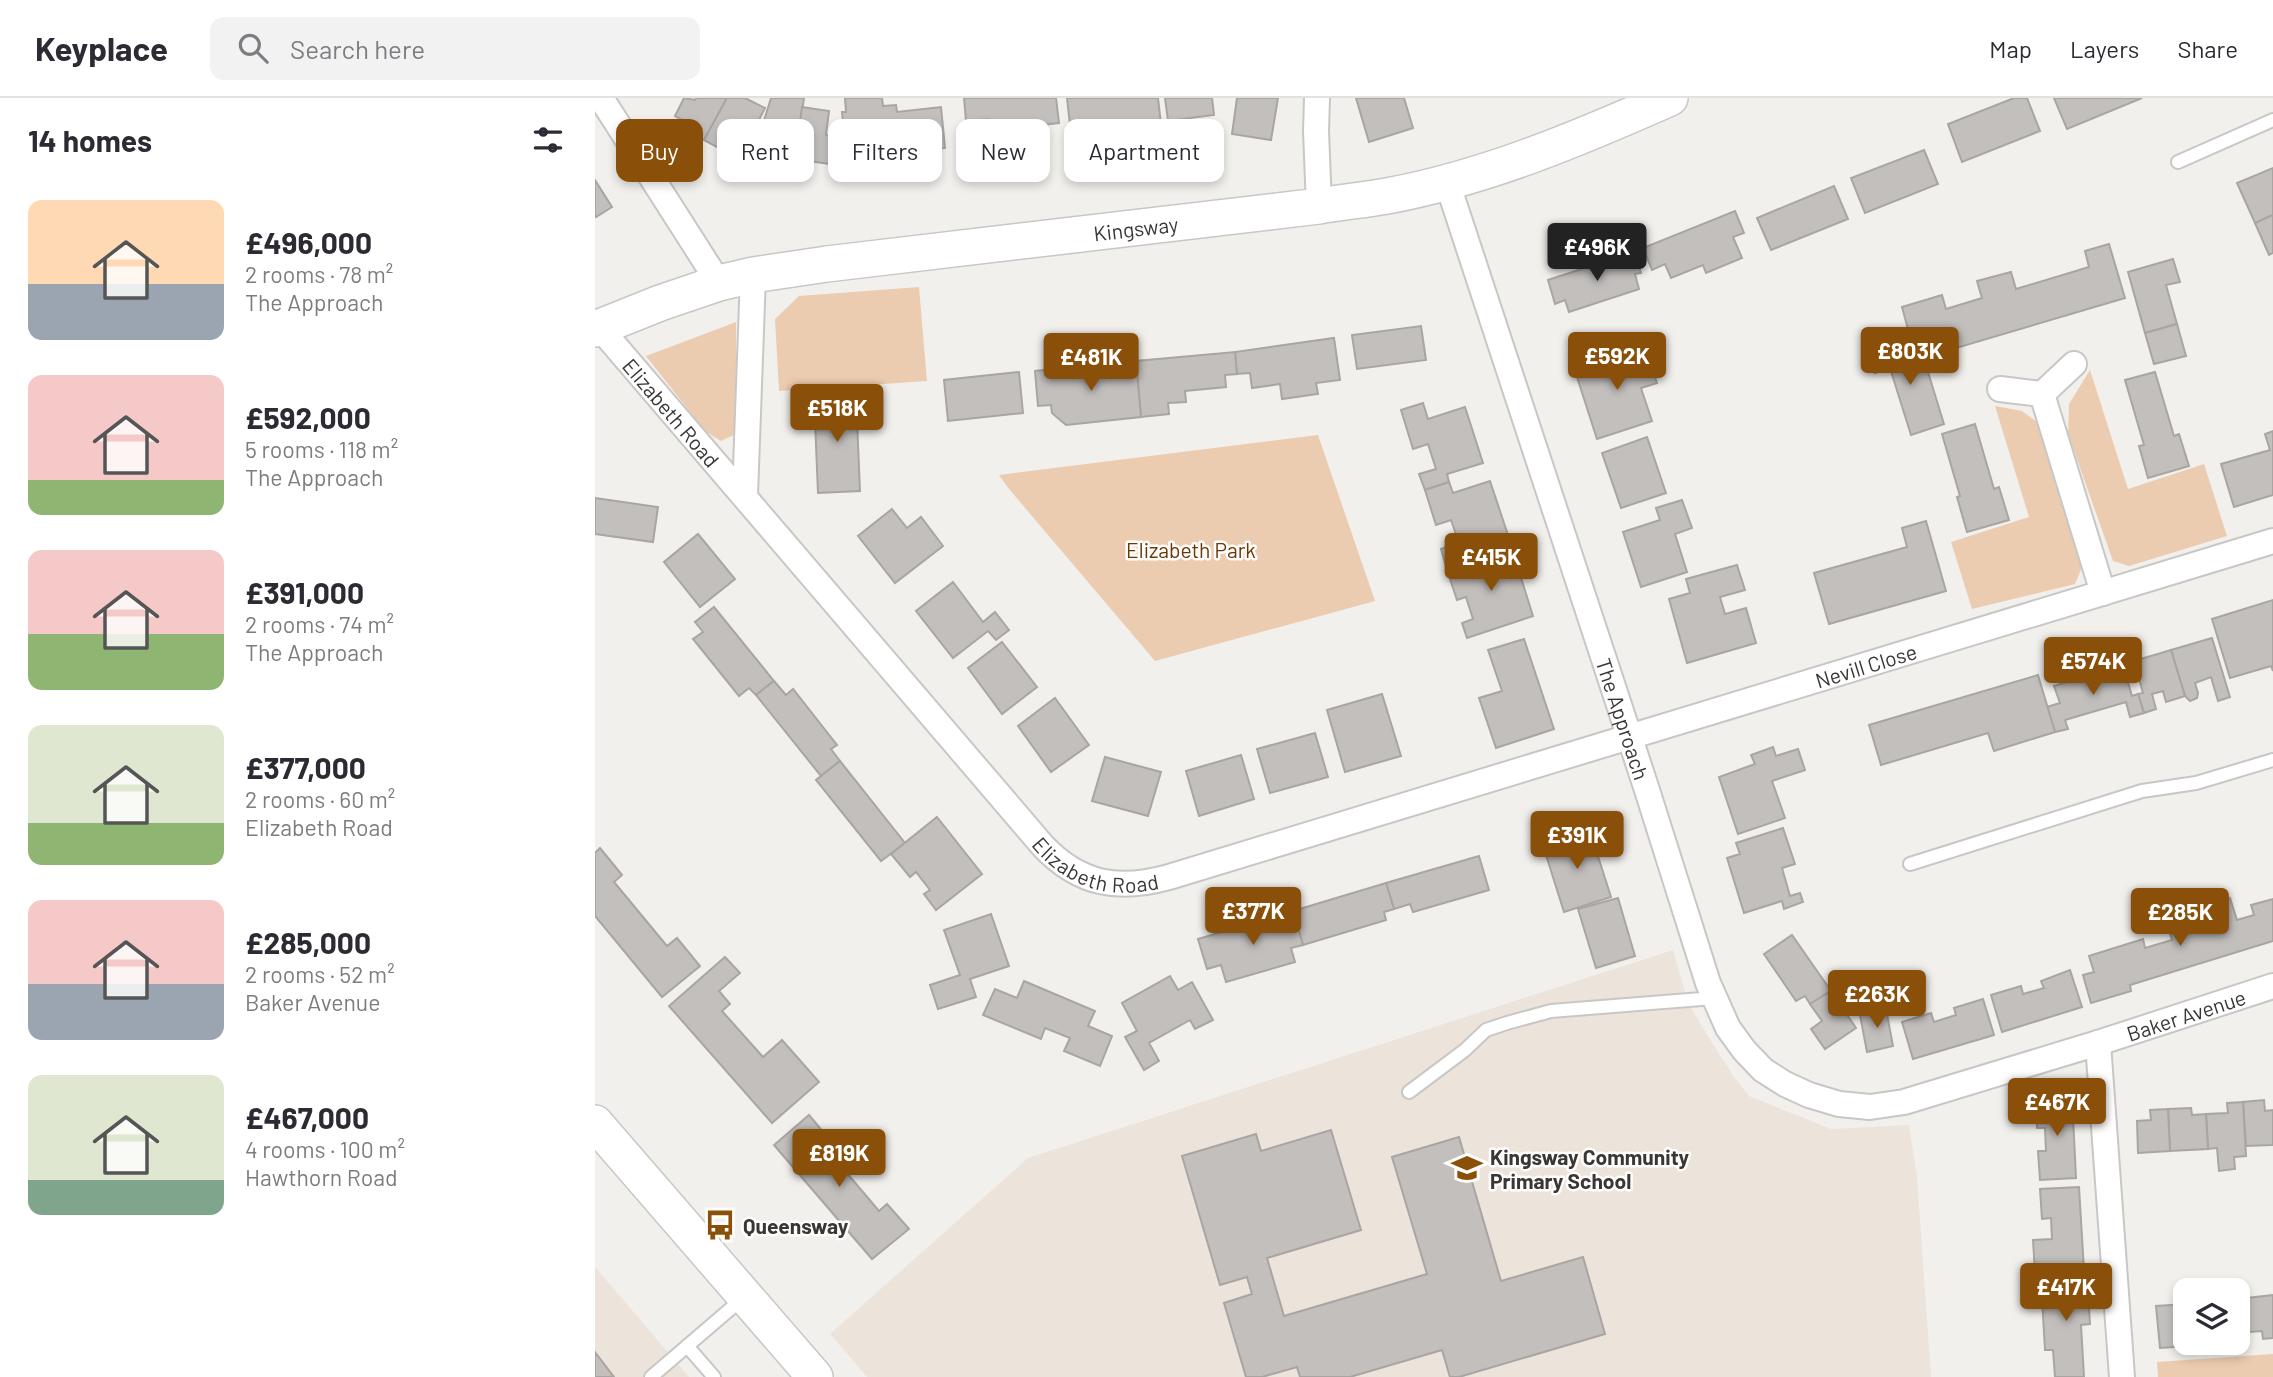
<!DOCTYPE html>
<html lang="en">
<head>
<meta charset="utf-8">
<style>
	:root { --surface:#fff; --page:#f2f2f3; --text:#2b2b33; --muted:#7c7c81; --line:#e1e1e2; --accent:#8a5009 }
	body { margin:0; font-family:Barlow,sans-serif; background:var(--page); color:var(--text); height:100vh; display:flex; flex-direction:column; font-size:26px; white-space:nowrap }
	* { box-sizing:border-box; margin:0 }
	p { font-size:23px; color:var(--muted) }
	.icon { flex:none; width:38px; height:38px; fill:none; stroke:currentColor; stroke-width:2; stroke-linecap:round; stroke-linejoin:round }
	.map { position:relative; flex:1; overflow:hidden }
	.sheet { display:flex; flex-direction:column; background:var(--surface); width:595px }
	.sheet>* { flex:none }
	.banner { position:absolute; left:21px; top:21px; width:665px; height:63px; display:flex; gap:14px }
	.fabs { position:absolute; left:1578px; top:1180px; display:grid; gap:14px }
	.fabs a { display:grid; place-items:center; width:77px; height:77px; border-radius:14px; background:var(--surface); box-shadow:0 4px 10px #0003; font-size:35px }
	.price { position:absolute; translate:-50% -60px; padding:0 16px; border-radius:7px; background:var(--accent); color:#fff; font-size:23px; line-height:46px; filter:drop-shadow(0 2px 4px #0008) }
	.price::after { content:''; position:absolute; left:50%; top:42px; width:21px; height:16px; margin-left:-10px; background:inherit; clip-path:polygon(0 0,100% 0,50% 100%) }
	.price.current { background:#222; color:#fff }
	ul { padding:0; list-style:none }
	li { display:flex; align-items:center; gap:21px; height:175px; padding:0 28px }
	li span { display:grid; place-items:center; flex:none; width:196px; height:140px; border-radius:14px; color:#555 }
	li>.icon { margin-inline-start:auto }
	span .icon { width:84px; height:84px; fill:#fffc; stroke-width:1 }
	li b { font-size:30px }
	h2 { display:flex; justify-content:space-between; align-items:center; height:84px; padding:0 28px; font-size:30px }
	.chip { padding:0 24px; border-radius:14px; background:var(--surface); box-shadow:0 4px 10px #0003; font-size:24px; line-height:63px }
	.chip.current { background:var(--accent); color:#fff }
	header { display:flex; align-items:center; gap:42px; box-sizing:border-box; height:98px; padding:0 35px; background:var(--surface); border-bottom:2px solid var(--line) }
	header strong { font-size:33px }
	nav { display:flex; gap:38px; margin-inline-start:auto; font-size:24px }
	.search { width:490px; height:63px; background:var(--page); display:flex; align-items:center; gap:18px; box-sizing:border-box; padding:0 24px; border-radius:14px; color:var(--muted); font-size:26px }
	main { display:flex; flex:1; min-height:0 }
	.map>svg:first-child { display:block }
</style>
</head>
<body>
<header>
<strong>Keyplace</strong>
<div class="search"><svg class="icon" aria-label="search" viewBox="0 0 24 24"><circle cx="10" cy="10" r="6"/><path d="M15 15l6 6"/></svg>Search here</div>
<nav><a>Map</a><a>Layers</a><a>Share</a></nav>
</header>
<main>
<section class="sheet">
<h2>14 homes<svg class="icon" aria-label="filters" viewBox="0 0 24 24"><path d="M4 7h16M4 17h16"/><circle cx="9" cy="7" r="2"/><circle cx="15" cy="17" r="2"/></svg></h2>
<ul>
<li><span style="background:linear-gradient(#ffd9b3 60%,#9aa5b1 0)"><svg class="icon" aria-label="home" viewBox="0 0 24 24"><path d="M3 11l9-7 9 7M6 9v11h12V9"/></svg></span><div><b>£496,000</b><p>2 rooms · 78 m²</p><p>The Approach</p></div></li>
<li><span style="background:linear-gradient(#f6c9c9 75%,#8fb573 0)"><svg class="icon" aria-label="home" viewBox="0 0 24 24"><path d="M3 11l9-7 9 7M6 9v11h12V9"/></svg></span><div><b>£592,000</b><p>5 rooms · 118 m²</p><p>The Approach</p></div></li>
<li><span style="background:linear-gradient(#f6c9c9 60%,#8fb573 0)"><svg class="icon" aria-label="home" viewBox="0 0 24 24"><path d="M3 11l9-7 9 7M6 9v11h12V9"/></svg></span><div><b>£391,000</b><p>2 rooms · 74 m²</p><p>The Approach</p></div></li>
<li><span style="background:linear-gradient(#dfe7d0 70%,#8fb573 0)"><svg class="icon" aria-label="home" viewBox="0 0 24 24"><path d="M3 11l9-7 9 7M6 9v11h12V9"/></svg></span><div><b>£377,000</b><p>2 rooms · 60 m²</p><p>Elizabeth Road</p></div></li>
<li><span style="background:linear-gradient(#f6c9c9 60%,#9aa5b1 0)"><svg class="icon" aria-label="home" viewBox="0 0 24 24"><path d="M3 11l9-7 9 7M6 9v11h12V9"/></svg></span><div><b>£285,000</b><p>2 rooms · 52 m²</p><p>Baker Avenue</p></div></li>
<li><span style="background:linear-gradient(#dfe7d0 75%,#7fa58c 0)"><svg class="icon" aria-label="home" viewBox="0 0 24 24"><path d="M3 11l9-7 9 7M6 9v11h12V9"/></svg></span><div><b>£467,000</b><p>4 rooms · 100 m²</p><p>Hawthorn Road</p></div></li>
</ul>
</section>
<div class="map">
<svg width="1678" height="1279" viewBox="0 0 1678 1279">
	<rect width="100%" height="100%" fill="#f2f0ed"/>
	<g fill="#ece3db">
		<path d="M1078,852L1093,904L1109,932L1139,979L1154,998L1236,1031L1314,1027L1322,1079L1336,1279H272L235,1236L433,1060Z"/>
		<path d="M0,1169L36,1211L94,1279H0Z"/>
	</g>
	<g fill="#ecccb0">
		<path d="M324,189L332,283L184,293L180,221L204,198Z"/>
		<path d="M141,224V336L126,343L110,333L51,258Z"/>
		<path d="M1495,272L1533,391L1609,366L1632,438L1534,468L1518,463L1473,336L1474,306Z"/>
		<path d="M1400,308L1427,313L1442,324L1488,467L1480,486L1377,511L1356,444L1434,419Z"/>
		<path d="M723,337L780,503L560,563L414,391L404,377Z"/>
		<path d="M1678,1256V1279H1563L1562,1264Z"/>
	</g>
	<g fill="#c2bfbd" stroke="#a8a5a3" stroke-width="2">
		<path d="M89,0L100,2L101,0H132L109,42L87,31L91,24L80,18Z"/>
		<path d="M132,0H150L170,10L144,61L109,42Z"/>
		<path d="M176,0H209L200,61L188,60L187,65L157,61Z"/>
		<path d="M250,0H287L288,8L301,7L302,14L346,9L350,50L327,53L325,38L294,42L296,54L250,59L247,33H249L247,14H251Z"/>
		<path d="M369,0H461L464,25L446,27L447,36L433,38V32L420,33L421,42L397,45L394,21L371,23Z"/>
		<path d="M472,0H563L566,26L476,36Z"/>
		<path d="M570,0H617L619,17L573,23Z"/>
		<path d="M642,0H683L676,42L637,36Z"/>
		<path d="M761,0H809L818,30L774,44Z"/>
		<path d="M1419,0H1432L1445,33L1367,64L1353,26Z"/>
		<path d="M1459,0H1547L1472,31Z"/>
		<path d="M207,9L234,13L231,37L239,38L235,66L200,61Z"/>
		<path d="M1329,52L1343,86L1270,115L1256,80Z"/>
		<path d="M1678,70V117L1660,125L1642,85Z"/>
		<path d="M0,82L17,109L1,119L0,117Z"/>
		<path d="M1239,88L1253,121L1176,152L1162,120Z"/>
		<path d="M1140,113L1149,135L1138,139L1147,160L1111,175L1108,167L1076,180L1070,166L1057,172L1048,150Z"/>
		<path d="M1678,117V155L1674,157L1660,125Z"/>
		<path d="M1514,146L1530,200L1334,258L1326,231L1314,235L1307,209L1347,197L1351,211L1387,200L1382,183L1416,174L1421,191L1494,169L1490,153Z"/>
		<path d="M1039,154L1046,175L1040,176L1044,191L974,214L970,202L960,206L953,182Z"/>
		<path d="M1578,161L1585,184L1571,187L1582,226L1550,235L1533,174Z"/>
		<path d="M1582,226L1591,258L1559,266L1550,235Z"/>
		<path d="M826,228L831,262L762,271L757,237Z"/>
		<path d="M739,240L745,282L721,285L723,296L687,301L685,286L657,290L655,275L642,276L640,254Z"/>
		<path d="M1300,244L1306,264L1328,258L1349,326L1316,337L1295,270L1280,275L1273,252Z"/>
		<path d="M1050,250L1062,285L1046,290L1057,323L1002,341L980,273Z"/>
		<path d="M640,254L642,276L630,277L631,289L590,293L591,304L573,305L574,316L546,319L541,263Z"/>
		<path d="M541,263L546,319L471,327L457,315L456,307L443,308L440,273Z"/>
		<path d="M424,274L428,315L353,323L349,282Z"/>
		<path d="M1560,274L1579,338L1584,336L1594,368L1553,380L1544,348L1549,347L1530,282Z"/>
		<path d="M261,298L265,393L223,395L219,299Z"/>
		<path d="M828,305L833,321L870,309L888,365L852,376L854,384L830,392L824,376L841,371L833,346L818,351L806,312Z"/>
		<path d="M1380,326L1399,391L1404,389L1414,422L1372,434L1362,399L1365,398L1347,336Z"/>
		<path d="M1678,333V397L1639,409L1626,366L1675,352L1670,336Z"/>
		<path d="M1052,339L1071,395L1026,410L1007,355Z"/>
		<path d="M895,383L913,437L871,450L875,465L852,472L846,451L864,445L856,422L841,427L830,392L854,384L858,395Z"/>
		<path d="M0,400L63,409L58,444L0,436Z"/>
		<path d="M1087,402L1097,430L1080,436L1092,474L1046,489L1028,434L1065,422L1061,410Z"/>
		<path d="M297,411L312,430L326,419L348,448L300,485L263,438Z"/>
		<path d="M1331,423L1351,493L1234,526L1219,475L1312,449L1307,430Z"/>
		<path d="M103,436L140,481L105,509L69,464Z"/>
		<path d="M917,451L938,518L872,540L867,525L878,521L871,499L862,502L852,472Z"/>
		<path d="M1142,467L1150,492L1125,499L1130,516L1151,510L1161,545L1092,565L1074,501L1095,495L1091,481Z"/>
		<path d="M358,484L388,524L400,514L414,532L401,542L393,533L358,560L321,513Z"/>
		<path d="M1678,502V573L1676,568L1635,580L1617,521Z"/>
		<path d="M119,509L179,583L161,597L154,590L144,598L98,541L108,534L100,524Z"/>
		<path d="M1617,540L1635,599L1623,603L1616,579L1600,585L1603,595L1602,600L1595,603L1590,598L1576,552Z"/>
		<path d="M929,541L959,631L901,650L884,600L907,593L893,552Z"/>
		<path d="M407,544L442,589L407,616L373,570Z"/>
		<path d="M1576,552L1590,598L1571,604L1568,593L1557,596L1561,611L1549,615L1543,596L1548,595L1539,563Z"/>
		<path d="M1528,567L1537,598L1543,596L1549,615L1535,619L1531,604L1470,622L1473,631L1460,634L1452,609L1465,605L1459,588Z"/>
		<path d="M1443,577L1460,634L1399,653L1393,635L1286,667L1274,627Z"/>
		<path d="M179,583L191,597L198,591L242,647L236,651L245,663L226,678L161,597Z"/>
		<path d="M787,596L806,658L750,674L732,612Z"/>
		<path d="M460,600L494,647L456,674L423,628Z"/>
		<path d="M720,635L733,679L675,695L662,651Z"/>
		<path d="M1178,649L1181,658L1203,651L1210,672L1177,683L1190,720L1143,736L1124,679L1160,666L1156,657Z"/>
		<path d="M646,657L659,701L604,718L591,673Z"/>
		<path d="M510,659L566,674L553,718L497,703Z"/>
		<path d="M245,663L310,745L286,763L221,682Z"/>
		<path d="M342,719L387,776L341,812L329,796L335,792L321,774L315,779L296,756Z"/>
		<path d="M994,730L1016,799L969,814L951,757L960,754L956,741Z"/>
		<path d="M1188,730L1200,766L1187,770L1195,798L1205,795L1208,804L1189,811L1187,803L1149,815L1132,760L1145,756L1141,745Z"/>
		<path d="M5,750L27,777L19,784L72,848L82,840L105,868L67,899L0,818V755Z"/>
		<path d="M884,758L894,792L818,814L815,806L799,811L791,785Z"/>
		<path d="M791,785L799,811L789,814L791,822L708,847L698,813Z"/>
		<path d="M1023,800L1040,858L1001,870L983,811Z"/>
		<path d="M1635,800L1642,822L1659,817L1656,807L1678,801V843L1535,887L1536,893L1496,905L1488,877L1499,874L1494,858L1548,841L1550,850L1577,842L1574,832L1598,825L1594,812Z"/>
		<path d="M698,813L708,847L696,850L700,864L631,884L626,867L612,871L603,841Z"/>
		<path d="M396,816L414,868L375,881L381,899L343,911L335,887L365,877L349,832Z"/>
		<path d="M1197,837L1236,893L1215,906L1210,898L1201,903L1169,856Z"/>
		<path d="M130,859L145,875L124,893L135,906L127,913L168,959L187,942L224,984L177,1025L74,908Z"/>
		<path d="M1475,872L1487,909L1407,934L1396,897L1426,888L1428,896L1449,890L1446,883Z"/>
		<path d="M575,878L583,892L597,884L618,922L600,931L595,922L554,945L564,963L549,972L530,939L542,933L527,905Z"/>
		<path d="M429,883L500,913L493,928L517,938L505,968L469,953L475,940L450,930L446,941L388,917L400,891L422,900Z"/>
		<path d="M1236,893L1261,930L1230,951L1216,931L1227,923L1215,906Z"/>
		<path d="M1388,901L1399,937L1318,961L1307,924L1336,915L1339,924L1361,917L1359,910Z"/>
		<path d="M1291,911L1298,948L1272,954L1265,917Z"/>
		<path d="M1477,999L1481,1080L1445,1082L1443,1053H1451L1450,1030H1442L1441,1001Z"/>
		<path d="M1669,1002L1670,1013L1678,1012V1047L1651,1048L1648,1004Z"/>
		<path d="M1648,1004L1651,1058L1639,1059L1640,1071L1624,1073L1622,1050L1613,1051L1611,1016L1633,1015L1632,1005Z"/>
		<path d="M1596,1010L1597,1017L1611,1016L1613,1051L1575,1053L1573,1011Z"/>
		<path d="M1573,1011L1575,1053L1543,1055L1542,1023L1556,1022L1555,1012Z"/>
		<path d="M214,1017L235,1042L228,1047L284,1113L292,1106L314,1131L277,1161L179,1047Z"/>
		<path d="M736,1032L766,1132L672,1160L689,1218L832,1176L797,1059L864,1039L906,1183L988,1159L1010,1236L864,1279H855L847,1252L755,1279H705L702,1269L667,1279H651L629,1205L657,1196L652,1179L625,1187L587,1058L661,1036L666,1053Z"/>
		<path d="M1484,1089L1489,1172L1440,1175L1438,1142L1457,1141L1456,1120L1447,1121L1445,1091Z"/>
		<path d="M1492,1180L1495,1226L1486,1227L1489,1279H1460L1458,1252H1450L1446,1182Z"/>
		<path d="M1678,1197V1240L1668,1241L1667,1233L1643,1235V1201Z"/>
		<path d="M1591,1206V1244H1596V1248L1565,1250L1561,1208Z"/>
		<path d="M0,1254L19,1279H0Z"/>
	</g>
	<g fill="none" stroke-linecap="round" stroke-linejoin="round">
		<g stroke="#c9c7c5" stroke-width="16">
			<g id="lane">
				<path d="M1583,64L1678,22"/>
				<path d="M1315,766L1547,693L1601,685L1678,662"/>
				<path d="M814,994L870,952L891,932L912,925L956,913L1119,900"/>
				<path d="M92,1248L119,1279"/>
				<path d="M56,1279L147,1201"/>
			</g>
		</g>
		<g stroke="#c9c7c5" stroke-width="28">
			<g id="street">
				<path d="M6,0L124,185"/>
				<path d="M722,0L721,33L724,108"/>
				<path id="s1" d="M852,84L1052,692L1113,885L1133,930L1149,952L1168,972L1190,986L1214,997L1244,1006L1275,1009L1309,1004L1503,945L1678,888"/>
				<path id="s2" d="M4,229L448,748C485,787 524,793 574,779L1678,443"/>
				<path d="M1405,291L1447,296L1479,266"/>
				<path d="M1447,296L1508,495"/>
				<path d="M150,397L158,177"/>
				<path d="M1503,945L1527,1279"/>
			</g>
		</g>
		<g stroke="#c9c7c5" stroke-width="38">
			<g id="secondary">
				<path id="s3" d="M0,231L65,205L124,185L158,177L232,166L724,108C746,104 770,102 792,98C890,80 985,40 1075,0"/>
				<path d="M0,1025L220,1279"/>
			</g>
		</g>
		<use href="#lane" stroke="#fff" stroke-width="12"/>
		<use href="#street" stroke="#fff" stroke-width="24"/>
		<use href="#secondary" stroke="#fff" stroke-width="35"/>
	</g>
	<defs>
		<g id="school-bare" transform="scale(2.415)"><path d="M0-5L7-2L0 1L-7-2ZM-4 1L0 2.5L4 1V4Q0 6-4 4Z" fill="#8a5009" stroke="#fffdfc" stroke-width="2.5" paint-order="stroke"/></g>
		<g id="bus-bare" transform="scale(2.415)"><path d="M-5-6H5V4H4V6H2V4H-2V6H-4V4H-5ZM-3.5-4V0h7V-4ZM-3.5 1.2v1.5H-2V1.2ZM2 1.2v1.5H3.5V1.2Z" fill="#8a5009" stroke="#fffdfc" stroke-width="2.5" paint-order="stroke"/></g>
	</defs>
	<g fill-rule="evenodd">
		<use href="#school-bare" x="872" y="1070"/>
		<use href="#bus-bare" x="125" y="1127"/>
	</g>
	<g text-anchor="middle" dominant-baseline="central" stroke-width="5" stroke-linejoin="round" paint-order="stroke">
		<g font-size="21" fill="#383736" stroke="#fffdfc">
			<text stroke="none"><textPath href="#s3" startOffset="553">Kingsway</textPath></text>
			<text stroke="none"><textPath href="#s2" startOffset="112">Elizabeth Road</textPath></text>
			<text stroke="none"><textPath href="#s2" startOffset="1549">Nevill Close</textPath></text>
			<text stroke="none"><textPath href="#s1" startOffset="565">The Approach</textPath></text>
			<text stroke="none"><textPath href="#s2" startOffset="742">Elizabeth Road</textPath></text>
			<text stroke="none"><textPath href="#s1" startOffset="1391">Baker Avenue</textPath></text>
		</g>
		<g font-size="21" fill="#663a05" stroke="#fffdfc">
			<text x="596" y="451">Elizabeth Park</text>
		</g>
		<g font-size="21" font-weight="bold" fill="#383736" stroke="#fffdfc" text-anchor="start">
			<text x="895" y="1058">Kingsway Community<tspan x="895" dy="24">Primary School</tspan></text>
			<text x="148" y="1127">Queensway</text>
		</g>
	</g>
</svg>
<div class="fabs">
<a><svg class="icon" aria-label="layers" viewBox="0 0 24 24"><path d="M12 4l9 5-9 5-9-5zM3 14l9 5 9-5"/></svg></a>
</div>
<b class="price current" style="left:1002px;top:185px">£496K</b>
<b class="price" style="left:1315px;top:289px">£803K</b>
<b class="price" style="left:1022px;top:294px">£592K</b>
<b class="price" style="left:496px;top:295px">£481K</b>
<b class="price" style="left:242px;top:346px">£518K</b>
<b class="price" style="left:896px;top:495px">£415K</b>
<b class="price" style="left:1498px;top:599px">£574K</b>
<b class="price" style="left:982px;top:773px">£391K</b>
<b class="price" style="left:658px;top:849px">£377K</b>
<b class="price" style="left:1585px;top:850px">£285K</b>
<b class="price" style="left:1282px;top:932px">£263K</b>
<b class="price" style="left:1462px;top:1040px">£467K</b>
<b class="price" style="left:244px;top:1091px">£819K</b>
<b class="price" style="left:1471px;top:1225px">£417K</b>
<div class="banner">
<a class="chip current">Buy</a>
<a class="chip">Rent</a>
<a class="chip">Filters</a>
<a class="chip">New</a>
<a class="chip">Apartment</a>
</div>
</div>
</main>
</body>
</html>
